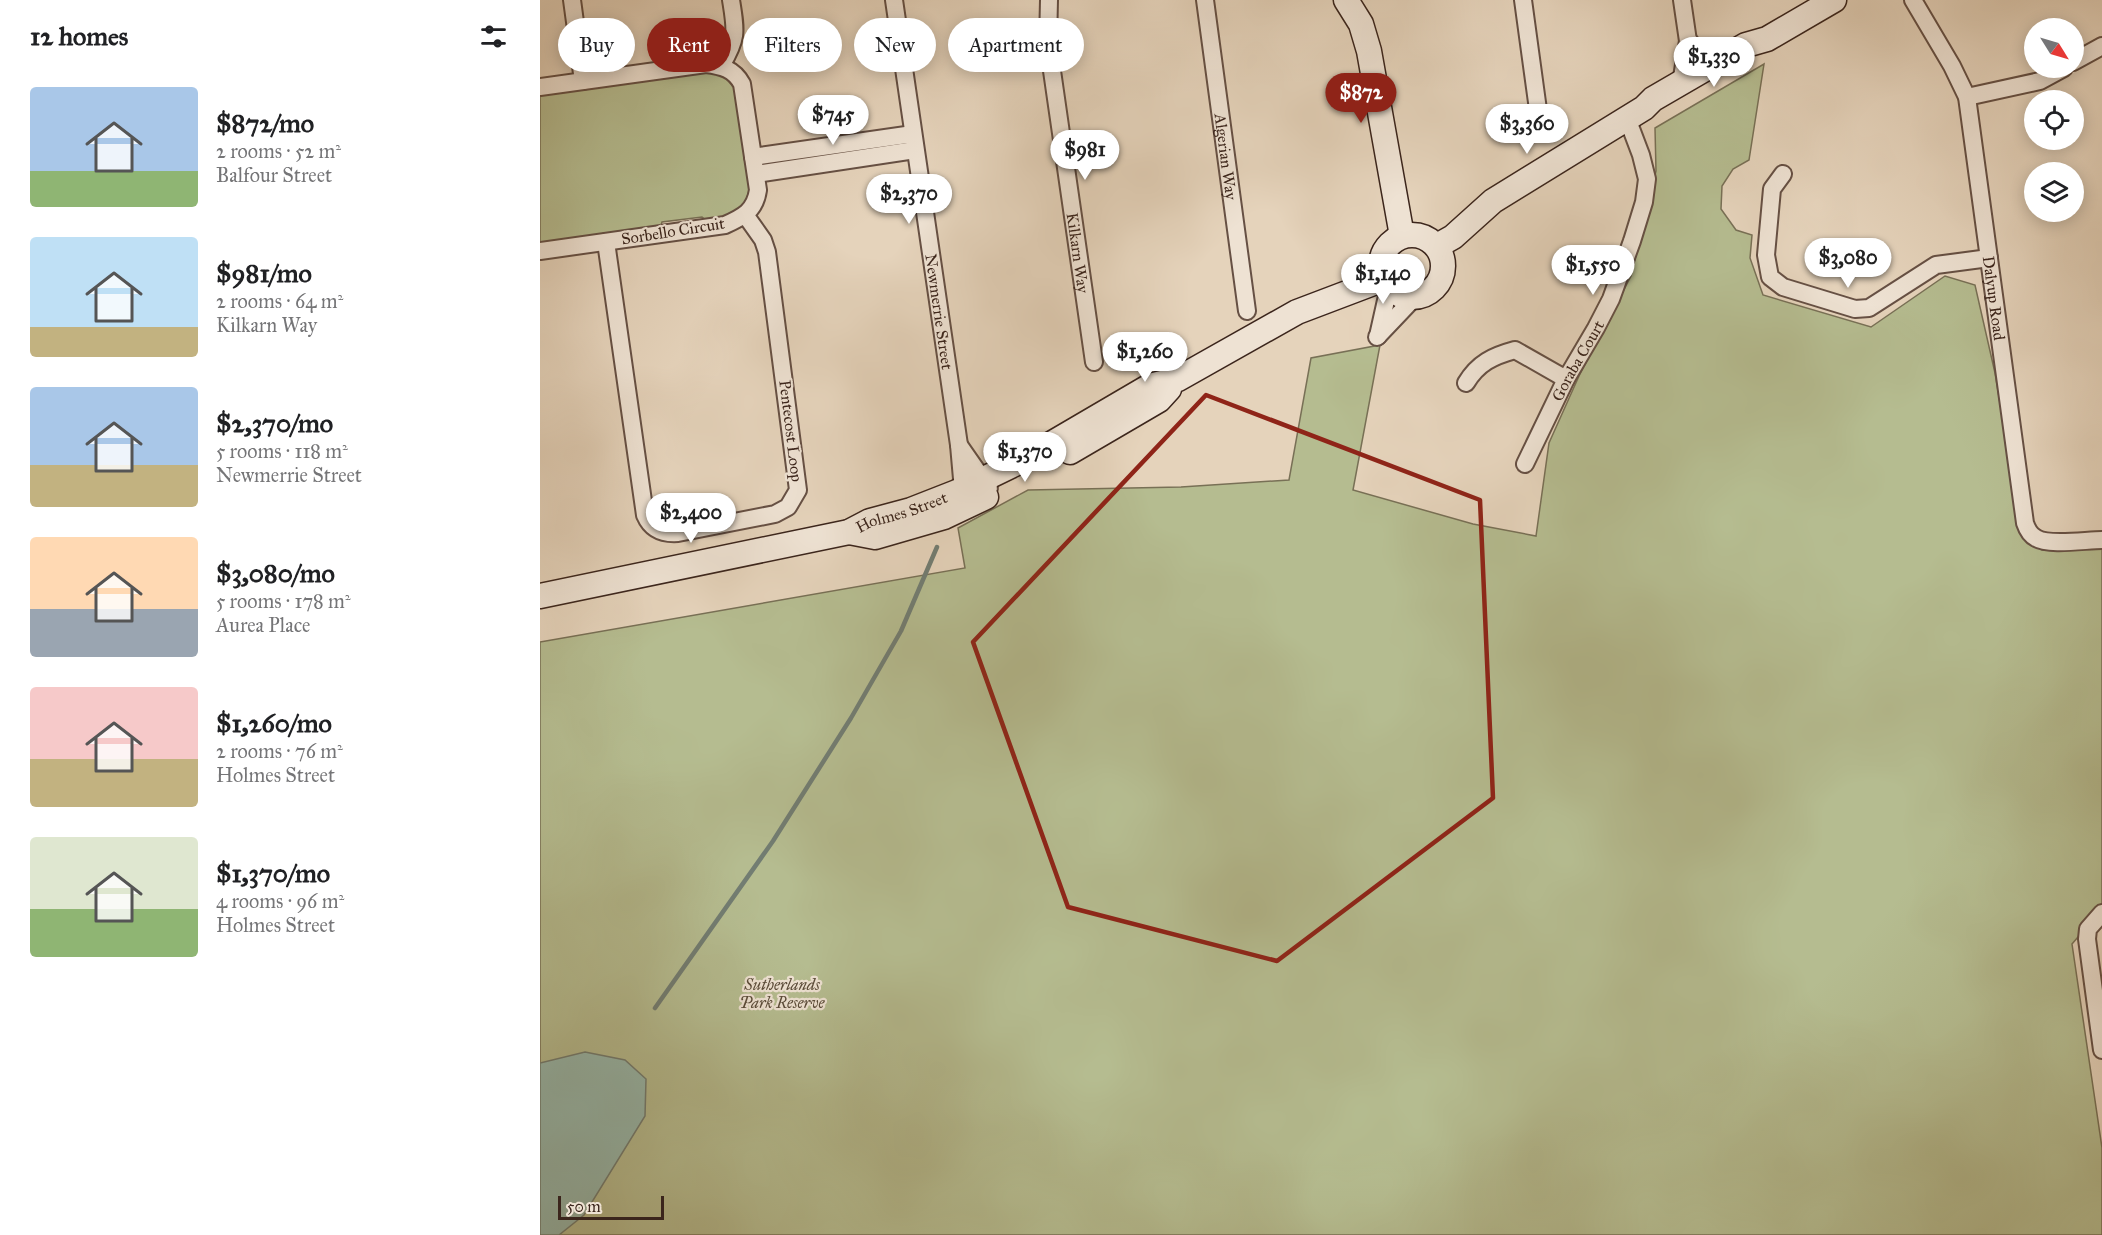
<!DOCTYPE html>
<html lang="en">
<head>
<meta charset="utf-8">
<style>
	:root { --surface:#fff; --page:#f6f6f6; --text:#202124; --muted:#757577; --accent:#8f2418 }
	body { margin:0; font-family:"IM FELL Great Primer",serif; background:var(--page); color:var(--text); height:100vh; display:flex; flex-direction:column; font-size:22px; white-space:nowrap }
	* { box-sizing:border-box; margin:0 }
	p { font-size:20px; color:var(--muted) }
	.icon { flex:none; width:33px; height:33px; fill:none; stroke:currentColor; stroke-width:2; stroke-linecap:round; stroke-linejoin:round }
	.map { position:relative; flex:1; overflow:hidden }
	.side { display:flex; flex-direction:column; background:var(--surface); width:540px }
	.side>* { flex:none }
	.guide { position:absolute; left:18px; top:18px; width:570px; height:54px; display:flex; gap:12px }
	.needle { width:39px; rotate:127deg }
	.tools { position:absolute; left:1484px; top:18px; display:grid; gap:12px }
	.tools a { display:grid; place-items:center; width:60px; height:60px; border-radius:50%; background:var(--surface); box-shadow:0 3px 15px #0003; font-size:30px }
	.scale { position:absolute; left:18px; bottom:15px; width:106px; box-sizing:border-box; padding-left:6px; border:3px solid #3b251c; border-top:0; font-size:16px; line-height:21px; white-space:nowrap; color:#3b251c; -webkit-text-stroke:4px #eee2d3; paint-order:stroke }
	.price { position:absolute; translate:-50% -51px; padding:0 14px; border-radius:21px; background:#fff; color:#222; font-size:20px; line-height:39px; filter:drop-shadow(0 2px 3px #0008) }
	.price::after { content:''; position:absolute; left:50%; top:36px; width:18px; height:14px; margin-left:-9px; background:inherit; clip-path:polygon(0 0,100% 0,50% 100%) }
	.price.selected { background:var(--accent); color:#fff }
	ul { padding:0; list-style:none }
	li { display:flex; align-items:center; gap:18px; height:150px; padding:0 30px }
	li span { display:grid; place-items:center; flex:none; width:168px; height:120px; border-radius:6px; color:#555 }
	li>.icon { margin-inline-start:auto }
	span .icon { width:72px; height:72px; fill:#fffc; stroke-width:1 }
	li b { font-size:26px }
	h2 { display:flex; justify-content:space-between; align-items:center; height:72px; padding:0 30px; font-size:26px }
	.pill { padding:0 21px; border-radius:27px; background:var(--surface); box-shadow:0 3px 15px #0003; font-size:21px; line-height:54px }
	.pill.selected { background:var(--accent); color:#fff }
	main { display:flex; flex:1; min-height:0 }
	.map>svg:first-child { display:block }
</style>
</head>
<body>
<main>
<section class="side">
<h2>12 homes<svg class="icon" aria-label="filters" viewBox="0 0 24 24"><path d="M4 7h16M4 17h16"/><circle cx="9" cy="7" r="2"/><circle cx="15" cy="17" r="2"/></svg></h2>
<ul>
<li><span style="background:linear-gradient(#a9c7e8 70%,#8fb573 0)"><svg class="icon" aria-label="home" viewBox="0 0 24 24"><path d="M3 11l9-7 9 7M6 9v11h12V9"/></svg></span><div><b>$872/mo</b><p>2 rooms · 52 m²</p><p>Balfour Street</p></div></li>
<li><span style="background:linear-gradient(#bfe0f5 75%,#c2b280 0)"><svg class="icon" aria-label="home" viewBox="0 0 24 24"><path d="M3 11l9-7 9 7M6 9v11h12V9"/></svg></span><div><b>$981/mo</b><p>2 rooms · 64 m²</p><p>Kilkarn Way</p></div></li>
<li><span style="background:linear-gradient(#a9c7e8 65%,#c2b280 0)"><svg class="icon" aria-label="home" viewBox="0 0 24 24"><path d="M3 11l9-7 9 7M6 9v11h12V9"/></svg></span><div><b>$2,370/mo</b><p>5 rooms · 118 m²</p><p>Newmerrie Street</p></div></li>
<li><span style="background:linear-gradient(#ffd9b3 60%,#9aa5b1 0)"><svg class="icon" aria-label="home" viewBox="0 0 24 24"><path d="M3 11l9-7 9 7M6 9v11h12V9"/></svg></span><div><b>$3,080/mo</b><p>5 rooms · 178 m²</p><p>Aurea Place</p></div></li>
<li><span style="background:linear-gradient(#f6c9c9 60%,#c2b280 0)"><svg class="icon" aria-label="home" viewBox="0 0 24 24"><path d="M3 11l9-7 9 7M6 9v11h12V9"/></svg></span><div><b>$1,260/mo</b><p>2 rooms · 76 m²</p><p>Holmes Street</p></div></li>
<li><span style="background:linear-gradient(#dfe7d0 60%,#8fb573 0)"><svg class="icon" aria-label="home" viewBox="0 0 24 24"><path d="M3 11l9-7 9 7M6 9v11h12V9"/></svg></span><div><b>$1,370/mo</b><p>4 rooms · 96 m²</p><p>Holmes Street</p></div></li>
</ul>
</section>
<div class="map">
<svg width="1562" height="1235" viewBox="0 0 1562 1235">
	<rect width="100%" height="100%" fill="#e5d3bb"/>
	<filter id="stains"><feTurbulence type="fractalNoise" baseFrequency=".00333" numOctaves="4"/><feColorMatrix values="0 0 0 0 .2 0 0 0 0 .09 0 0 0 0 .02 0 0 0 .5 -.17"/></filter>
	<radialGradient id="worn" r=".72"><stop offset=".6" stop-color="#630" stop-opacity="0"/><stop offset="1" stop-color="#630" stop-opacity=".3"/></radialGradient>
	<g fill="#b5bc90" stroke="#787056" stroke-width="1.5">
		<path d="M1224,64L1209,160L1193,169L1182,186L1181,209L1196,230L1212,235L1210,258L1223,295L1331,327L1405,276L1435,285L1455,373L1482,537L1502,550L1562,549V909L1532,944L1562,1148V1235H0V642L425,568L418,528L488,490L641,487L749,480L771,358L840,345L813,490L933,524L996,536L1009,443L1039,376L1091,276L1116,171L1115,128Z"/>
		<path d="M166,71L184,76L196,89L210,186C205,215 193,215 167,221L162,217L122,222L120,228L0,244V93Z"/>
	</g>
	<path fill="#96b8ac" stroke="#727d72" stroke-width="1.5" d="M45,1052L85,1060L106,1079L105,1116L44,1215L19,1235H0V1063Z"/>
	<g fill="none" stroke-linecap="round" stroke-linejoin="round">
		<path stroke="#727d72" stroke-width="4.5" d="M115,1008L233,841L311,718L361,631L397,547"/>
		<g stroke="#665044" stroke-width="20">
			<g id="street">
				<path d="M32,0L43,81"/>
				<path id="s1" d="M354,0L419,445L423,490L426,498"/>
				<path id="s2" d="M509,0L508,43L554,362"/>
				<path id="s3" d="M665,0L707,311"/>
				<path d="M983,0L999,117"/>
				<path id="s4" d="M1373,0L1412,66L1427,97L1485,523C1487,529 1490,535 1496,538C1508,546 1546,540 1562,540"/>
				<path d="M1148,40L1158,51L1178,61"/>
				<path d="M1533,62L1562,46"/>
				<path d="M181,66C198,38 196,31 191,0"/>
				<path d="M1141,83L1148,41L1142,0"/>
				<path d="M0,87L166,64C182,66 194,69 202,84L218,190C215,211 203,217 185,225L0,251"/>
				<path d="M1427,97L1500,81L1524,68"/>
				<path d="M213,157L373,134"/>
				<path d="M216,174L375,150"/>
				<path d="M1243,174L1232,189L1226,255L1230,277L1243,287L1315,309L1329,308L1396,265L1449,258"/>
				<path d="M66,242L105,515C111,529 123,534 138,533L235,514L248,507L258,490L227,252L223,240L206,216"/>
				<path d="M838,336L849,287"/>
				<path d="M837,337L875,297"/>
				<path d="M926,383C938,363 953,356 975,350L1026,379"/>
				<path d="M419,445L449,488"/>
				<path id="s5" d="M985,464L1026,379L1056,328L1071,299L1092,241L1104,202L1107,179L1101,155L1087,118"/>
				<path d="M1562,913L1548,929L1547,939L1562,1050"/>
			</g>
		</g>
		<g stroke="#3b251c" stroke-width="27">
			<g id="secondary">
				<path d="M806,0L821,24L829,51L862,236"/>
				<circle cx="872" cy="266" r="31"/>
				<path d="M897,246L913,237L953,201L1104,108L1113,99L1206,45L1227,39L1294,0"/>
				<path d="M530,452L619,400L629,389"/>
				<path d="M309,532L335,537L404,517L446,497"/>
				<path id="s6" d="M0,596L309,532L330,521L371,510L417,492L487,458L610,386L638,379L757,312L844,279"/>
			</g>
		</g>
		<use href="#street" stroke="#eee2d3" stroke-width="16"/>
		<use href="#secondary" stroke="#eee2d3" stroke-width="24"/>
	</g>
	<path fill="none" stroke="#8f2418" stroke-width="4.5" stroke-linejoin="round" d="M666,395L940,500L953,798L737,961L528,907L433,642Z"/>
	<g text-anchor="middle" dominant-baseline="central" stroke-width="4.5" stroke-linejoin="round" paint-order="stroke">
		<g font-size="16" fill="#3b251c" stroke="#eee2d3">
			<text stroke="none"><textPath href="#s3" startOffset="158">Algerian Way</textPath></text>
			<text transform="translate(133 231) rotate(-9)">Sorbello Circuit</text>
			<text stroke="none"><textPath href="#s2" startOffset="255">Kilkarn Way</textPath></text>
			<text stroke="none"><textPath href="#s4" startOffset="314">Dalyup Road</textPath></text>
			<text stroke="none"><textPath href="#s1" startOffset="315">Newmerrie Street</textPath></text>
			<text stroke="none"><textPath href="#s5" startOffset="116">Goraba Court</textPath></text>
			<text transform="translate(251 431) rotate(83)">Pentecost Loop</text>
			<text stroke="none"><textPath href="#s6" startOffset="372">Holmes Street</textPath></text>
		</g>
		<g font-size="16" font-style="italic" fill="#5a4b39" stroke="#eee2d3">
			<text x="242" y="984">Sutherlands<tspan x="242" dy="18">Park Reserve</tspan></text>
		</g>
	</g>
	<rect width="100%" height="100%" filter="url(#stains)"/>
	<rect width="100%" height="100%" fill="url(#worn)"/>
</svg>
<div class="tools">
<a><svg class="needle" viewBox="-14 -14 28 28"><path d="M0-13l5 13h-10z" fill="#e53935"/><path d="M0 13l5-13h-10z" fill="#757577"/></svg></a>
<a><svg class="icon" aria-label="locate" viewBox="0 0 24 24"><circle cx="12" cy="12" r="6"/><path d="M12 2v4M12 18v4M2 12h4M18 12h4"/></svg></a>
<a><svg class="icon" aria-label="layers" viewBox="0 0 24 24"><path d="M12 4l9 5-9 5-9-5zM3 14l9 5 9-5"/></svg></a>
</div>
<div class="scale">50 m</div>
<b class="price" style="left:1174px;top:88px">$1,330</b>
<b class="price selected" style="left:821px;top:124px">$872</b>
<b class="price" style="left:293px;top:146px">$745</b>
<b class="price" style="left:987px;top:155px">$3,360</b>
<b class="price" style="left:545px;top:181px">$981</b>
<b class="price" style="left:369px;top:225px">$2,370</b>
<b class="price" style="left:1308px;top:289px">$3,080</b>
<b class="price" style="left:1053px;top:296px">$1,550</b>
<b class="price" style="left:843px;top:305px">$1,140</b>
<b class="price" style="left:605px;top:383px">$1,260</b>
<b class="price" style="left:485px;top:483px">$1,370</b>
<b class="price" style="left:151px;top:544px">$2,400</b>
<div class="guide">
<a class="pill">Buy</a>
<a class="pill selected">Rent</a>
<a class="pill">Filters</a>
<a class="pill">New</a>
<a class="pill">Apartment</a>
</div>
</div>
</main>
</body>
</html>
